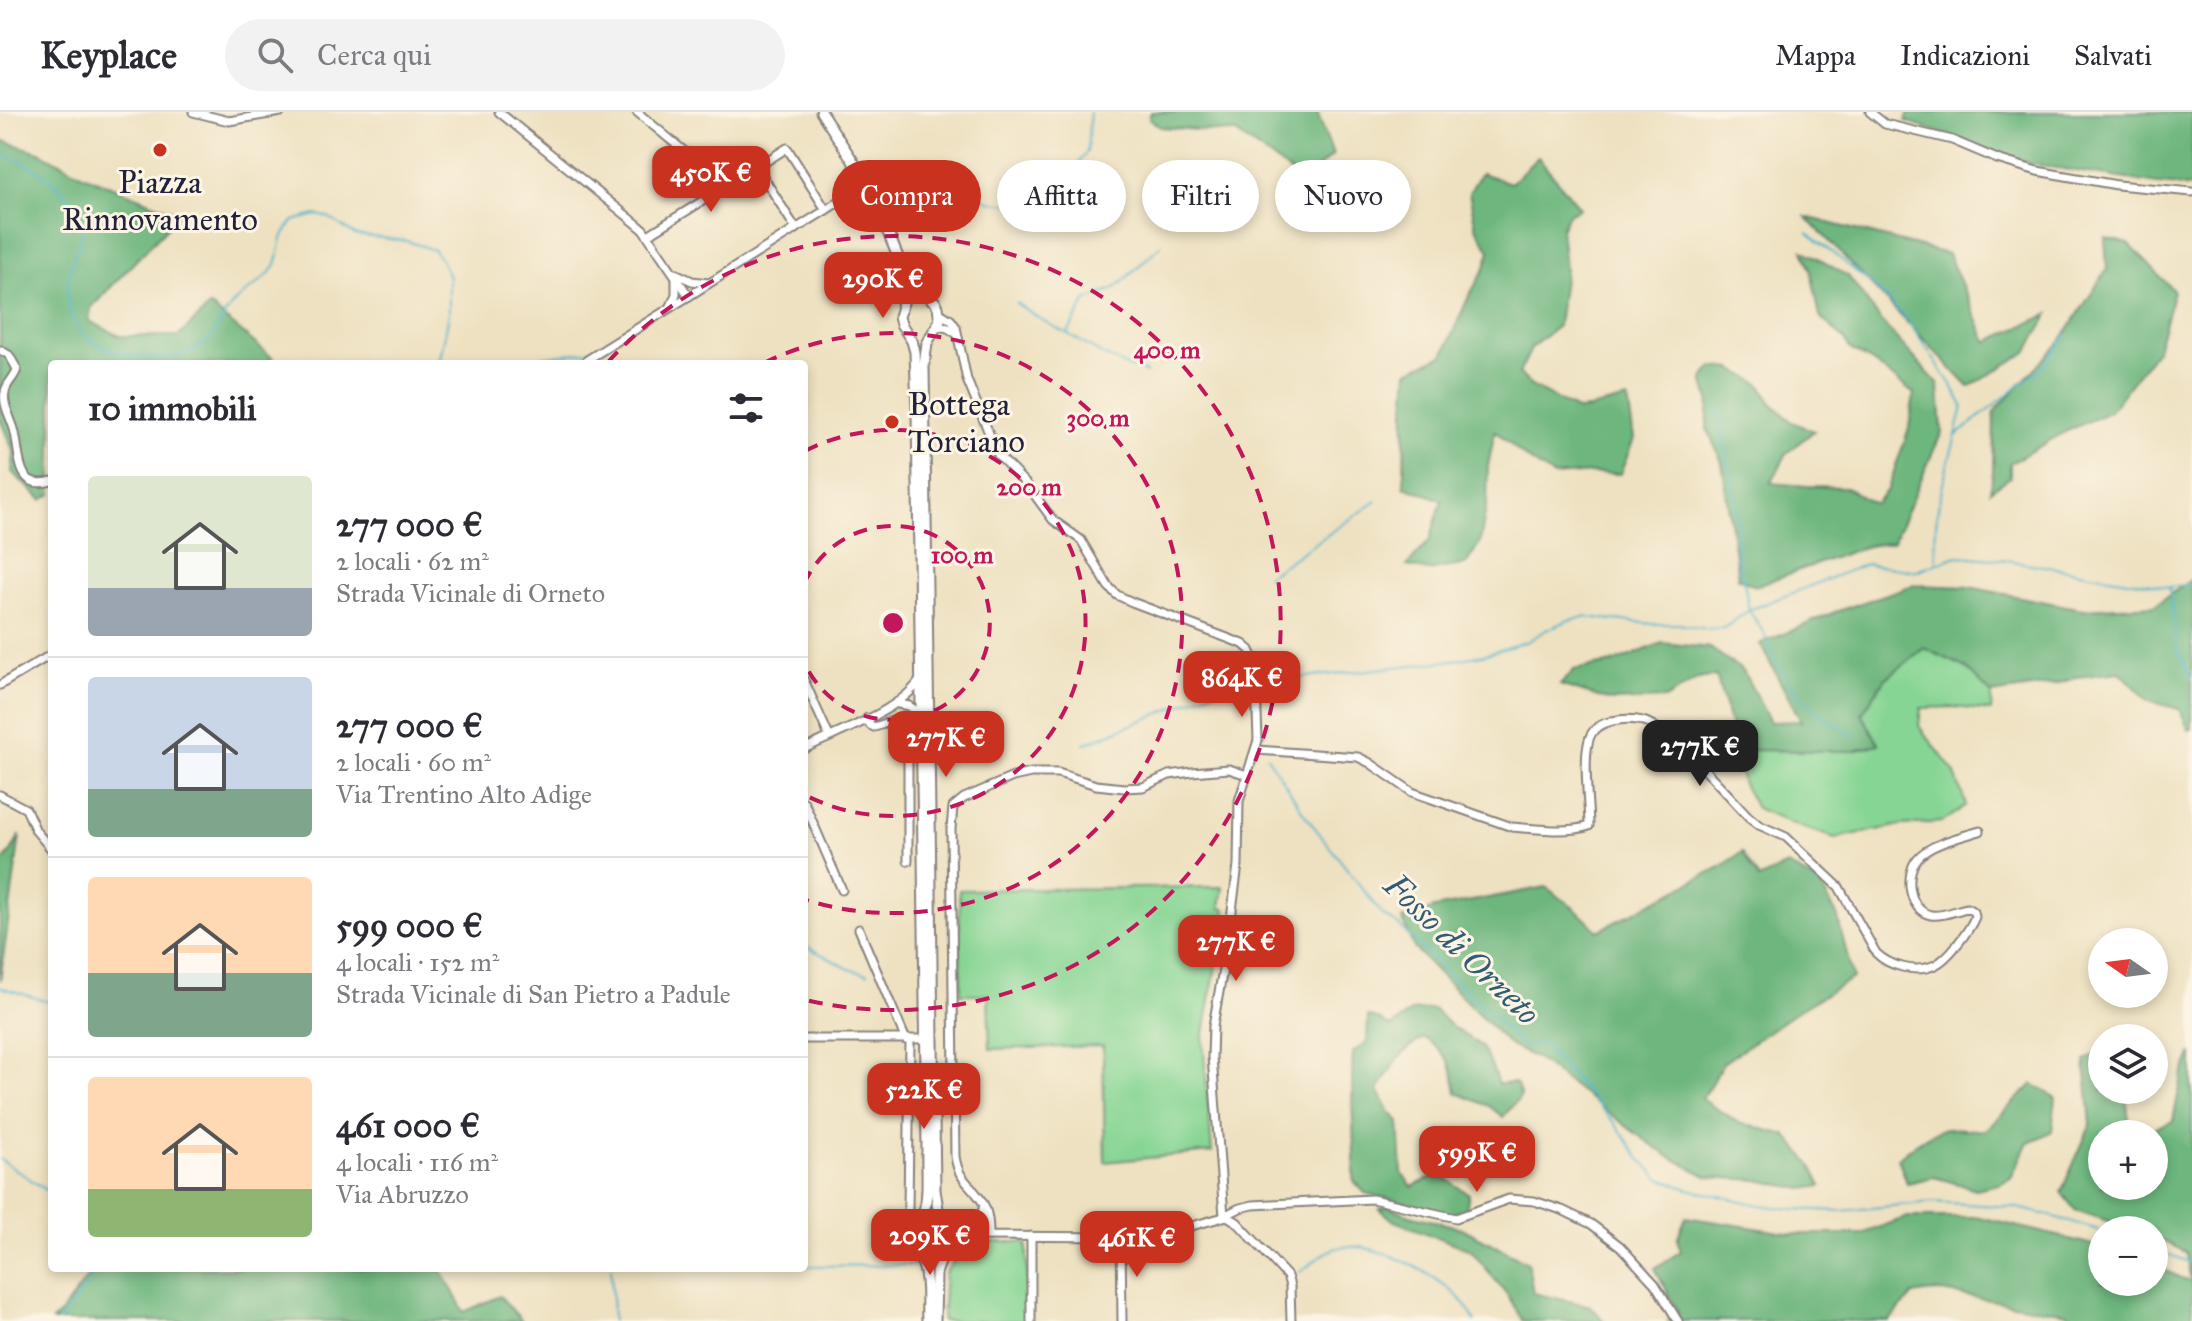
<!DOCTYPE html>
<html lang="it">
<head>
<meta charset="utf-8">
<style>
	:root { --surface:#fff; --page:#f2f2f3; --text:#2b2b33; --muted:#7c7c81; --line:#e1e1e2; --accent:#c8321e }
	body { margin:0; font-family:"IM FELL Great Primer",serif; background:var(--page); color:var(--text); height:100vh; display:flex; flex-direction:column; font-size:30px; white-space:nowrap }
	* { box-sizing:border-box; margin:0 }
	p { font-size:26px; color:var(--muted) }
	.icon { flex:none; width:44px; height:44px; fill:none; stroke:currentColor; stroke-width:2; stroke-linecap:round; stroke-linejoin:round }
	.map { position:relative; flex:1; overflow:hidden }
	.drawer { position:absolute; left:48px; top:248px; width:760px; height:912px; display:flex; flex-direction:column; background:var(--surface); border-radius:8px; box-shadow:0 4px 12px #0003 }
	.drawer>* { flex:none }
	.guide { position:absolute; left:832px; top:48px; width:760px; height:72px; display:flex; gap:16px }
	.needle { width:52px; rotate:284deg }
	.tools { position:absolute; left:2088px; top:816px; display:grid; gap:16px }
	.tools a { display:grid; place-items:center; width:80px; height:80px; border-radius:50%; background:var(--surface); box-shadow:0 4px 12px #0003; font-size:40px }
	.price { position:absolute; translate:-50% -68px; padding:0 18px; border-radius:16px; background:var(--accent); color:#fff; font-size:26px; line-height:52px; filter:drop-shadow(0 2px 4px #0008) }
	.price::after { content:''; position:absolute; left:50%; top:48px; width:24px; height:18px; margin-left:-12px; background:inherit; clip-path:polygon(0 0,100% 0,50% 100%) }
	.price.current { background:#222; color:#fff }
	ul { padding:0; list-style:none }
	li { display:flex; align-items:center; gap:24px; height:200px; padding:0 40px }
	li+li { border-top:2px solid var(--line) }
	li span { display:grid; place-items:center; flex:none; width:224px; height:160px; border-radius:8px; color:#555 }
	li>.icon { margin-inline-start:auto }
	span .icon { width:96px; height:96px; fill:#fffc; stroke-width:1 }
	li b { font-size:34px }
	h2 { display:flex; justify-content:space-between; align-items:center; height:96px; padding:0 40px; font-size:34px }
	.pill { padding:0 28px; border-radius:36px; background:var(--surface); box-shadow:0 4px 12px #0003; font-size:28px; line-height:72px }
	.pill.current { background:var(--accent); color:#fff }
	header { display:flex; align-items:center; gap:48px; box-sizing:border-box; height:112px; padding:0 40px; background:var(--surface); border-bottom:2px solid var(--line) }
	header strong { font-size:38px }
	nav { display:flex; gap:44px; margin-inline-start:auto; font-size:28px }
	.search { width:560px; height:72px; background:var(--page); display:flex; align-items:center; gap:20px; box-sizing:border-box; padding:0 28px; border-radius:44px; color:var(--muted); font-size:30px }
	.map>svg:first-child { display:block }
</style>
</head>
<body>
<header>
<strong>Keyplace</strong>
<div class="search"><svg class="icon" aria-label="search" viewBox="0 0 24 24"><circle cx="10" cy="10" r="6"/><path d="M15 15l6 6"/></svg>Cerca qui</div>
<nav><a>Mappa</a><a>Indicazioni</a><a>Salvati</a></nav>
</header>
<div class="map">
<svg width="2192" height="1209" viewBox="0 0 2192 1209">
	<rect width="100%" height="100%" fill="#fcf5e5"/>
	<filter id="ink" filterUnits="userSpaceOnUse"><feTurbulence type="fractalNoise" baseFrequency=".0125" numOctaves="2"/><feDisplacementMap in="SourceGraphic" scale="16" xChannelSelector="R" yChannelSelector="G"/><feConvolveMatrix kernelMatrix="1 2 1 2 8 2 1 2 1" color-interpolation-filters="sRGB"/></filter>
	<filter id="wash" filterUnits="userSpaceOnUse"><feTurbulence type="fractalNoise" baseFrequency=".006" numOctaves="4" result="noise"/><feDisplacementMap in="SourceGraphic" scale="32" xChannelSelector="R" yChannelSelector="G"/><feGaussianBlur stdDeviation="1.8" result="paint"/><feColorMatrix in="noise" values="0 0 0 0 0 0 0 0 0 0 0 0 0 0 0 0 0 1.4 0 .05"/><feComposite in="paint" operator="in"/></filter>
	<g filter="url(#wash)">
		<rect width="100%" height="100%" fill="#eee1c1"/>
		<g fill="#87d594" stroke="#547c68" stroke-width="2">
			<path d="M1924,536L1965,555L1992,582L1991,599L1954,595L1921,596L1919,614L1954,660L1966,693L1943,710L1902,713L1835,726L1798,714L1756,696L1742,670L1738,638L1854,639L1878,632L1862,602L1884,568Z"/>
			<path d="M1223,775L1220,796L1226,797L1203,927L1212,1040L1105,1050L1103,934L990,937L988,882H961L959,778Z"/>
			<path d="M968,1130H1024L1027,1133V1209H942L945,1161Z"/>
		</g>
		<g fill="#6db67e" stroke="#486c5c" stroke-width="2">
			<path d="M1151,0H1317L1333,43L1303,69L1236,21L1160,15L1149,6Z"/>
			<path d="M1909,0H2192V75L2158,72L2031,52L1906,9Z"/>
			<path d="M0,28L39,40L83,63L180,102L91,196L89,209L120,224H179L210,194L274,247L276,252H52V382L42,388L12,360L14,340L0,307Z"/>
			<path d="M1538,45L1580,96L1568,102L1561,117L1565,157L1558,214L1532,235L1519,261L1531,274L1578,299L1628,287L1634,327L1620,362L1593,361L1553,364L1526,346L1495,319L1488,354L1487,390L1480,431L1466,452L1428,459L1407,454L1430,428L1442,388L1404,374L1405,295L1408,259L1443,243L1469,184L1484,158L1490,139L1476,116L1469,81L1481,61L1511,71Z"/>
			<path d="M1806,105L1948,142L1987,230L2049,202L2027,240L1969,275Z"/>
			<path d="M2105,126L2129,132L2174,179L2157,237L2109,300L2067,319L2010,351V365L1990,379L1993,360L1994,300L2061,229L2107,157Z"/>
			<path d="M1803,138L1848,164L1885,214L1939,273L1942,320L1893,430L1867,434L1755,474L1738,466L1722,350L1707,317L1709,288L1703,267L1713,255L1733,257L1760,272L1771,290L1792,310L1814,319L1787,341L1771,371L1807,374L1845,375L1875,392L1888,377L1909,316L1914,282L1874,251L1850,237L1845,228L1820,205L1811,159Z"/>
			<path d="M2192,467V617L2189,618L2179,597L2149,589L2120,560L2076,565L2058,572L1992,582L1965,555L1924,536L1884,568L1862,602L1879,632L1854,639L1738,638L1716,564L1698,567L1665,587L1611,589L1560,573L1574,558L1613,551L1662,531L1710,536L1743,559L1770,610L1801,609L1760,532L1835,500L1913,473L1969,475L2082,497L2155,493Z"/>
			<path d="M20,723L0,869V752L11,740Z"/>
			<path d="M1742,740L1759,767L1787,753L1819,771L1837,803L1853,866L1799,898L1723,951L1702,987L1739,1011L1786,1023L1811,1052L1822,1074L1803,1077L1757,1068L1708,1065L1668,1044L1638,1023L1536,946L1510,934L1414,836L1402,807L1435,796L1546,775L1575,797L1598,819L1724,753Z"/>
			<path d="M1433,897L1451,914L1481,934L1492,955L1498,972L1516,971L1521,984L1503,1005L1489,994L1457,981C1453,954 1448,941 1424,926C1401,938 1391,956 1378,978L1390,1001L1399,1009L1402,1061L1412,1075L1439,1062L1469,1082L1466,1098L1450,1102L1365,1081L1354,1069C1355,1026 1350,983 1353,940L1367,930L1368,904L1380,908L1391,915L1412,899Z"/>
			<path d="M2102,938V978H2125L2131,1022H2102V1074H2154V1022H2138L2173,1009L2182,963L2192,941V1209H2079L2067,1201L1936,1179L1913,1183L1889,1209H1668L1678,1200L1655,1156L1681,1139L1677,1127L1686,1105L1793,1122H1862L1907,1105H1979L2102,1135V1170H2154V1154L2191,1170L2186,1140L2154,1125V1118H2134L2075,1098L2061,1080L2091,1012L2085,949Z"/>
			<path d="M2033,972L2056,986L2052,1019L2027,1032L2011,1066L1999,1072L1976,1077L1934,1065L1907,1071L1898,1046C1934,1017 1937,1013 1984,1019Z"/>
			<path d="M1387,1094L1410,1103L1462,1116L1528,1151L1533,1181L1591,1194L1604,1209H1523L1506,1181L1471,1138L1394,1109L1380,1097Z"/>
			<path d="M94,1156H430L442,1159L464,1200L500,1184L522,1209H52L62,1200Z"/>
		</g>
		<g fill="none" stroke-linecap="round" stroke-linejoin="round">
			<g stroke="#4ab0c9" stroke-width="2">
				<path d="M0,41C32,53 65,71 79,104C88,125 76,137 71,156C67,169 67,185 70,199C75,221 97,235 118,240C148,248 189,251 210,226C219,215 224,201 234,191C246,179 267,167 275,154C280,144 279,134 283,124C285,119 290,114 293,109L316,103L328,105L355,123L407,129L434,138L442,149L449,166V202L439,252"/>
				<path d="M975,85L998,91L1045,94L1087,40L1090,0"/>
				<path d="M1808,121L1874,174L1906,206L1952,274L1963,294C1953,344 1929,396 1937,449"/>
				<path d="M1016,191C1032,203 1048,212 1066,221C1096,238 1112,251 1147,261"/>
				<path d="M1068,221L1086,189L1117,175L1162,132"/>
				<path d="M530,252L531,246L592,239"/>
				<path d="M1719,299L1725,338L1735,380L1738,410L1737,444L1745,474L1749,498L1766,524L1776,550L1795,579L1830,610L1855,624"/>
				<path d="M1957,323L2045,253L2067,222"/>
				<path d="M1267,464L1377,389"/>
				<path d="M2169,475L2177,536L2192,566"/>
				<path d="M1261,572L1281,568L1448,549L1483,543L1528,529L1546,518L1569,508L1585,505L1653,512H1679L1706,517L1724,516L1749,498L1866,452L1916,459L1957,444L2007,448L2169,475L2192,472"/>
				<path d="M1084,632L1227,574L1242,572L1254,573"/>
				<path d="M1267,644L1305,703L1383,803L1398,813L1524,935L1537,932L1545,934L1618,1015L1639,1046L1659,1066L1688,1077L1760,1093L1792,1097L1841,1099L1932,1090L2014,1095L2051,1104L2102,1119"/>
				<path d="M804,833L849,857L868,862"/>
				<path d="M0,875L52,891"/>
				<path d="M0,1047L52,1082"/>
				<path d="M2154,1137L2192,1151"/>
				<path d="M804,1154L915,1153"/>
				<path d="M611,1156L613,1209"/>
				<path d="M1300,1160C1310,1153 1320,1143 1331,1138C1366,1123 1438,1162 1461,1188C1467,1194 1471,1202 1475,1209"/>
				<path d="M59,1209L88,1172L95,1156"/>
			</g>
		</g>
	</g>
	<g filter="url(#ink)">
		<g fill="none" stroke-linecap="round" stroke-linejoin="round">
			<g stroke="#88827e" stroke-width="11">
				<g id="street">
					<path d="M193,0L229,9L281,0"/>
					<path d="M499,0L643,117L689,184"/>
					<path d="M637,0L726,74"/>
					<path d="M1870,0L1885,12L1952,28L1997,47L2037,59L2117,73L2192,80"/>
					<path d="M848,79L854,50"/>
					<path d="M838,90C848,80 854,73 870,75"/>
					<path d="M796,117L757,55L787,36L826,98"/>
					<path d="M648,123L757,55"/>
					<path d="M675,161L692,169L708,171"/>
					<path d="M671,194L676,182V167"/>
					<path d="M940,201L951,208L956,215L967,268L998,343L1028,374L1053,408L1081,428L1108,474L1117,483L1132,490L1243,532L1250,538L1255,549L1258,628L1239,689L1238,753L1228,829L1213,914L1212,945L1224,1104L1240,1096L1253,1093L1372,1087L1456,1106L1509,1087L1534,1089L1562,1098L1591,1112L1620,1134L1655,1172L1678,1209"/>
					<path d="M938,214L948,216L957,222"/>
					<path d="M0,238L9,243L17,257C15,266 6,271 5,280C2,292 11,306 14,317C21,340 14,380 52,369"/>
					<path d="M587,248L837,91L855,87L878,93"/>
					<path d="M804,568L829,624"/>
					<path d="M0,573L52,542"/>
					<path d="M898,592L909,594L921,602"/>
					<path d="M867,606L870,613L874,615C887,612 899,602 908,619V749"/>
					<path d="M804,637C838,620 900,599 920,568"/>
					<path d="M1257,638L1358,645L1370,651L1412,680L1512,715C1533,717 1570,721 1589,714C1589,693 1581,637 1592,621C1596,614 1604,611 1612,609C1622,607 1634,607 1643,609C1671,617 1727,682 1749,705L1759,713L1786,725L1839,775L1876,841C1889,854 1916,862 1935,853C1948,847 1969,819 1975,805L1974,800L1967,796C1956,798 1943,805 1931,803C1908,799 1904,761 1918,746C1929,732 1964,724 1980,719"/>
					<path d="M0,683L26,697L36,719L52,738"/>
					<path d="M804,690L842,778"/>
					<path d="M859,817L906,928"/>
					<path d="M804,927H926"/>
					<path d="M910,928L908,1100L912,1118"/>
					<path d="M949,1118L970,1124L1128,1125L1188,1115L1227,1104L1237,1110L1287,1164L1290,1174L1291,1209"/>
					<path d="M989,1124C989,1110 988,1096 979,1085C967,1069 958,1066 955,1044L951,717L953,695L964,686L1013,665L1031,661H1058L1096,673L1124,676L1143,675L1169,663L1192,660L1229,657L1247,663"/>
					<path d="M1031,1124V1209"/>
					<path d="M1121,1126L1122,1209"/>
					<path d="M950,1136C967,1122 980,1121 983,1096"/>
				</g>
			</g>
			<g stroke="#88827e" stroke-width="13">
				<g id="secondary">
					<path d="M821,0L868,72L905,162L915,175L935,190L938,195L940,208L927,231L924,254L935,1078L940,1109L949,1118L951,1128L949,1137L942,1145L936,1161L935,1209"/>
					<path d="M904,164V187L899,205L901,212L912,229L915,240L917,299L927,1037C926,1058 930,1085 922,1105C920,1113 911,1116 910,1126C909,1137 919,1143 923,1153C929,1170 926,1191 927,1209"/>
				</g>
			</g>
			<use href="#street" stroke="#fff" stroke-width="7"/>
			<use href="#secondary" stroke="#fff" stroke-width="9"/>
		</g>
	</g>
	<g fill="none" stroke="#c2185b" stroke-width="4" stroke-dasharray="14 10">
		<path d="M804 472A97 97 0 1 1 804 550"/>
		<path d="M805 339A193 193 0 1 1 805 683"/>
		<path d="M764 251A290 290 0 1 1 806 788"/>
		<path d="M608 250A387 387 0 1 1 806 888"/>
	</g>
	<g fill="#c8321e" stroke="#fcf5e5" stroke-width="3">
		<circle cx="160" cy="38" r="8"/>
		<circle cx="892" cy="310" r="8"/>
	</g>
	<g text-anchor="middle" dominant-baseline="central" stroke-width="6" stroke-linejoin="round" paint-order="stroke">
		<g font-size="32" fill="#22223b" stroke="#fcf5e5">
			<text x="160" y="70">Piazza<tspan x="160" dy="37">Rinnovamento</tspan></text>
			<text x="908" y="292" text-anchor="start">Bottega<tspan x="908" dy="37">Torciano</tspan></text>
		</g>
		<g font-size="34" font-style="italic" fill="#325b74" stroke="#fcf5e5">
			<text transform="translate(1462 837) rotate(44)">Fosso di Orneto</text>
		</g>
	</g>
	<circle cx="893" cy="511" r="12" fill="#c2185b" stroke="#fcf5e5" stroke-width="4"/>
	<g font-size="24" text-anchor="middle" font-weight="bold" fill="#c2185b" stroke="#fcf5e5" stroke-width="6" stroke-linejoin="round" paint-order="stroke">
		<text x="1167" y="246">400 m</text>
		<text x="1098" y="314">300 m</text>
		<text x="1029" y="383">200 m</text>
		<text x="962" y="451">100 m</text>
	</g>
</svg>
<div class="tools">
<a><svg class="needle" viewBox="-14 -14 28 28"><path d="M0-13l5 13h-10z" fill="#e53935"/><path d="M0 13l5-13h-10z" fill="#7c7c81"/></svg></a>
<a><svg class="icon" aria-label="layers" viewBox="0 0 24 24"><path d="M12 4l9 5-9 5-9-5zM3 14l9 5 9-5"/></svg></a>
<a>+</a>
<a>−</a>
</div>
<b class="price" style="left:711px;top:102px">450K €</b>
<b class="price" style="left:883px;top:208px">290K €</b>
<b class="price" style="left:1242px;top:607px">864K €</b>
<b class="price" style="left:946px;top:667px">277K €</b>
<b class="price current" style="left:1700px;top:676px">277K €</b>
<b class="price" style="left:1236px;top:871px">277K €</b>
<b class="price" style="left:924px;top:1019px">522K €</b>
<b class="price" style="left:1477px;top:1082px">599K €</b>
<b class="price" style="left:930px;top:1165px">209K €</b>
<b class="price" style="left:1137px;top:1167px">461K €</b>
<div class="guide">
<a class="pill current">Compra</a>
<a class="pill">Affitta</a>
<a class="pill">Filtri</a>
<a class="pill">Nuovo</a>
</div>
<section class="drawer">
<h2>10 immobili<svg class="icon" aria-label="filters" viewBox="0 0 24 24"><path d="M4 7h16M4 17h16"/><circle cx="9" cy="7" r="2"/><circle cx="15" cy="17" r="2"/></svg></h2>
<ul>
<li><span style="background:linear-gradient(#dfe7d0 70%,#9aa5b1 0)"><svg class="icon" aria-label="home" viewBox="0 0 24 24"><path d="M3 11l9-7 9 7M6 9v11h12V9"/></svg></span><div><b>277 000 €</b><p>2 locali · 62 m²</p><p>Strada Vicinale di Orneto</p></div></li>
<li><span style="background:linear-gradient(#c9d6e8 70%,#7fa58c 0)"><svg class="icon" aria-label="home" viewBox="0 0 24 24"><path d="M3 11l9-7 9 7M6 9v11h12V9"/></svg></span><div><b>277 000 €</b><p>2 locali · 60 m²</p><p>Via Trentino Alto Adige</p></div></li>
<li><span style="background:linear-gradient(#ffd9b3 60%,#7fa58c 0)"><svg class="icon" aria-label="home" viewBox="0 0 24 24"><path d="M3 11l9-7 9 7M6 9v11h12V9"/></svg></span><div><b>599 000 €</b><p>4 locali · 152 m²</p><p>Strada Vicinale di San Pietro a Padule</p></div></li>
<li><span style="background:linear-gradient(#ffd9b3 70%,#8fb573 0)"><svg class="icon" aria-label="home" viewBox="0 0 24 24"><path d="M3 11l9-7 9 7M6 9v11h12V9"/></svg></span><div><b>461 000 €</b><p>4 locali · 116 m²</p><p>Via Abruzzo</p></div></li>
</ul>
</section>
</div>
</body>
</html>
